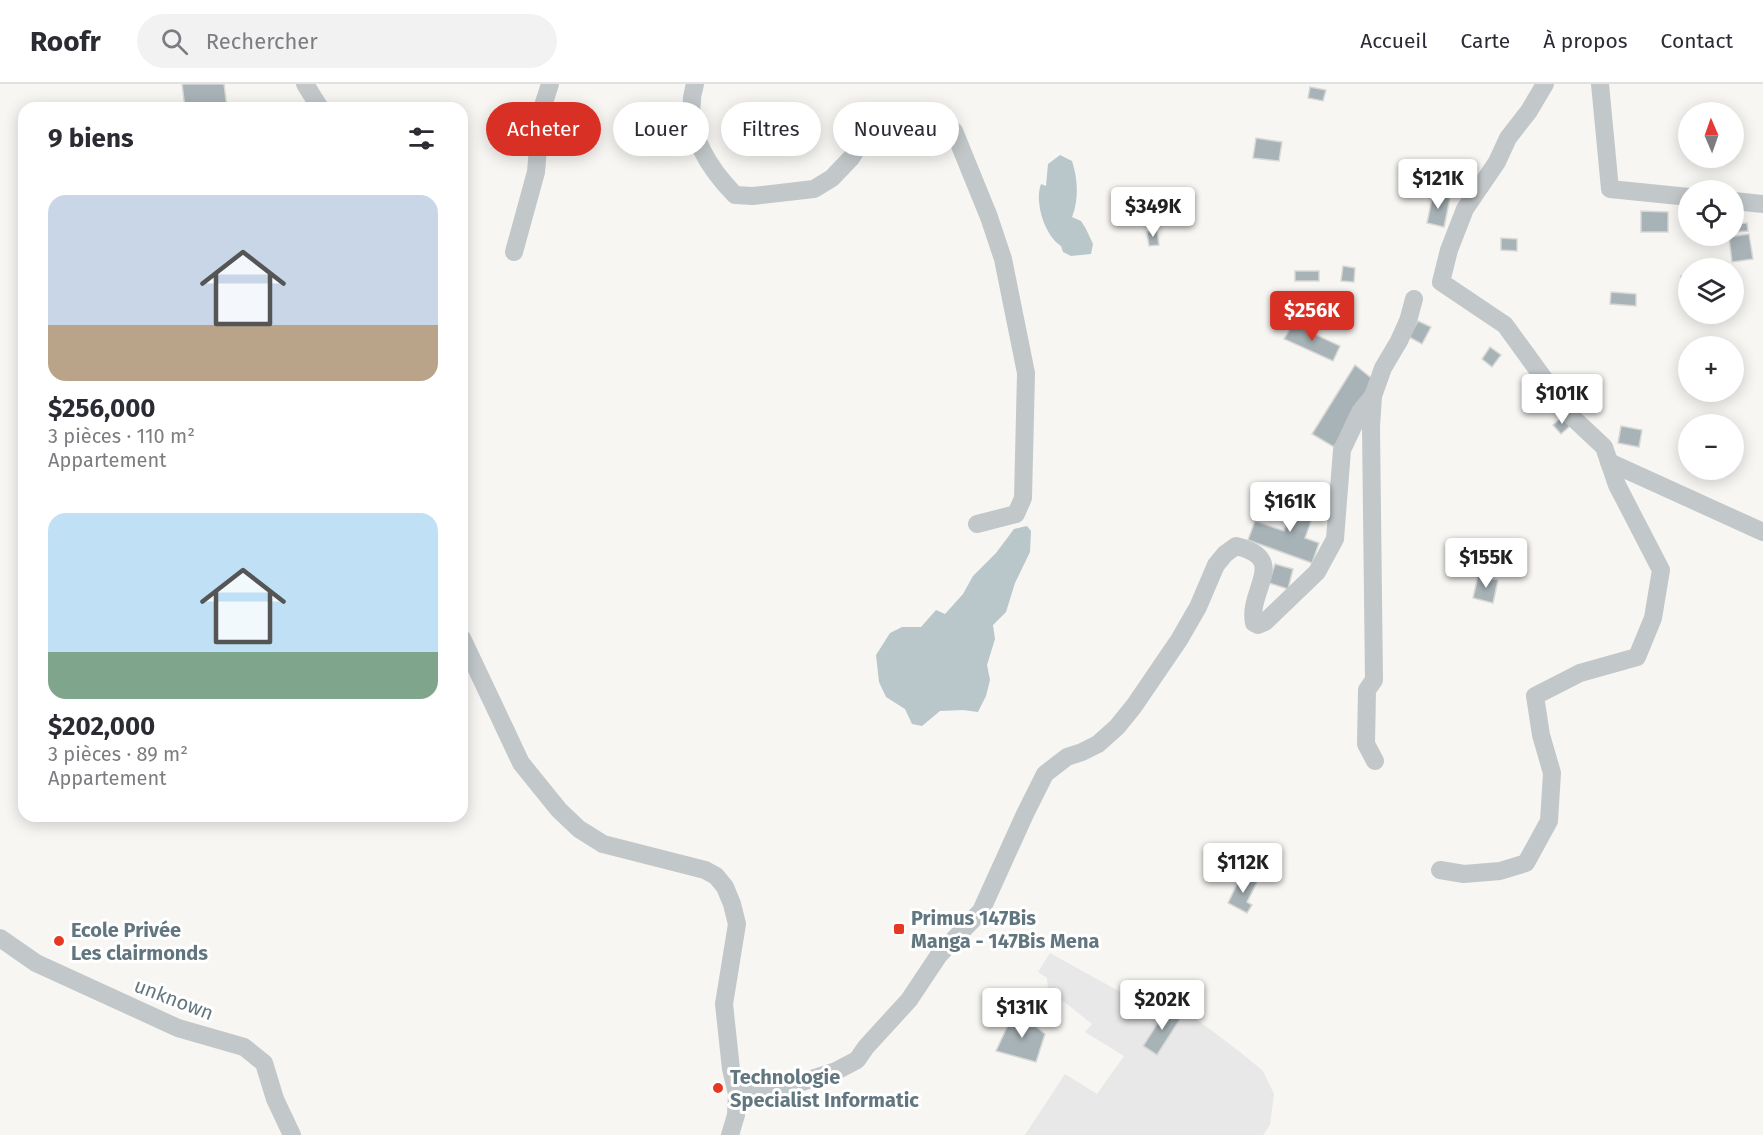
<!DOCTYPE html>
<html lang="fr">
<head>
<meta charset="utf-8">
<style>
	:root { --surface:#fff; --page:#f2f2f3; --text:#2b2b33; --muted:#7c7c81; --line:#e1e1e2; --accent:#d93025 }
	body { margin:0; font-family:"Fira Sans",sans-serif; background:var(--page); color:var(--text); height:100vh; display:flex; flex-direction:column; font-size:22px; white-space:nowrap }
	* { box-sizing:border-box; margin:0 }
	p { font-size:20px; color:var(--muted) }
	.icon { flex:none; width:33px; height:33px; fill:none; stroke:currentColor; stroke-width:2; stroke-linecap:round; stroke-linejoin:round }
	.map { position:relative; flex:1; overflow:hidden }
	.drawer { position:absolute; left:18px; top:18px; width:450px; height:720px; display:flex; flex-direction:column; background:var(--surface); border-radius:18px; box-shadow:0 3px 15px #0003 }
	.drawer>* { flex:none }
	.hud { position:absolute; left:486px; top:18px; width:570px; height:54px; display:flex; gap:12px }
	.needle { width:39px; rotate:358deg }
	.controls { position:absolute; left:1678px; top:18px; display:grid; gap:12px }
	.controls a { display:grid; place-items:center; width:66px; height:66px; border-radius:50%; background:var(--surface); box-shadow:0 3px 15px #0003; font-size:30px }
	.price { position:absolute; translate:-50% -51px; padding:0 14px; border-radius:6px; background:#fff; color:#222; font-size:20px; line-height:39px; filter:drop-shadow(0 2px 3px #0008) }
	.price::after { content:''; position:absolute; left:50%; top:36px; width:18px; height:14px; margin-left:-9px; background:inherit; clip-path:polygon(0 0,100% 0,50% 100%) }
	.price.on { background:var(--accent); color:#fff }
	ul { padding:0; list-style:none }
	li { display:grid; align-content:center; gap:12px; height:318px; padding:0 30px }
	li span { display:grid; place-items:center; height:186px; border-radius:18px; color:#555 }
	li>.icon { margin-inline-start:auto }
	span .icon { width:108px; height:108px; fill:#fffc; stroke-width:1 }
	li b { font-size:26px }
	h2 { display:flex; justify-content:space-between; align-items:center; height:72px; padding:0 30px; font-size:26px }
	.tag { padding:0 21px; border-radius:27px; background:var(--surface); box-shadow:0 3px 15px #0003; font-size:21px; line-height:54px }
	.tag.on { background:var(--accent); color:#fff }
	header { display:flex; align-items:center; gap:36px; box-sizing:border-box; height:84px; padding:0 30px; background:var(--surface); border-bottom:2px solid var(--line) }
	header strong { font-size:28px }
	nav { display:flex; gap:33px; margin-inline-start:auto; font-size:21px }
	.search { width:420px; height:54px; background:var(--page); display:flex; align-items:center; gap:15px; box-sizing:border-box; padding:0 21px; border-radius:33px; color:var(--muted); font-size:22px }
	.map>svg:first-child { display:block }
</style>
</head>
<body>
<header>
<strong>Roofr</strong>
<div class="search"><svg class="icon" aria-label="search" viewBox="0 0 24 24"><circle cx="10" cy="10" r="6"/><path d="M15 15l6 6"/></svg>Rechercher</div>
<nav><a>Accueil</a><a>Carte</a><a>À propos</a><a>Contact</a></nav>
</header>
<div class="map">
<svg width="1763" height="1051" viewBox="0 0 1763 1051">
	<rect width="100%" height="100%" fill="#f7f6f3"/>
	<path fill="#e7e8e7" d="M1050,869L1151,925L1165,917L1187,928L1240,968L1263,987L1274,1010L1270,1041L1263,1051H1025L1065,990L1097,1010L1124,972L1085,948L1092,940L1048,905L1047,894L1038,888Z"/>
	<g fill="#b9c7ca">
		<path d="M1060,71L1072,77C1078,95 1079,116 1072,133L1081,137L1086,145L1093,160L1091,170L1071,172L1063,168L1061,162C1045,152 1034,118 1041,100L1046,102L1048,80Z"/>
		<path d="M1027,442L1031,447L1030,468L1015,499L1006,528L993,541L995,555L987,581L990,596L986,612L978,628L963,626L940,627L922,642L912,640L905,625L886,613L879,598L876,571L890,549L902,543H921L936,526L945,530L963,510L973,492L996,469L1014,445Z"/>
	</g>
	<g fill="#a8b3b7" stroke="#d8d8d6" stroke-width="1.5">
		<path d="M182,0H224L227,24H185Z"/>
		<path d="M1310,3L1326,6L1323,17L1308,14Z"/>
		<path d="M1256,54L1282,58L1279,77L1253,74Z"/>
		<path d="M1433,110L1450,114L1444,143L1427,139Z"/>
		<path d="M1641,127L1668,128V148H1641Z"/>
		<path d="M1747,139L1748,147L1734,148V140Z"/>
		<path d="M1157,147L1159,161L1149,162L1147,148Z"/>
		<path d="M1749,150L1753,175L1732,178L1729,153Z"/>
		<path d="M1501,154L1517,155V167L1501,166Z"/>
		<path d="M1343,182L1355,184L1354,198L1341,197Z"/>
		<rect x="1295" y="187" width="24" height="10"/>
		<path d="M1689,191V202H1681V192Z"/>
		<path d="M1611,208L1636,210V222L1610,220Z"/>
		<path d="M1418,237L1431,243L1422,260L1409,253Z"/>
		<path d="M1293,240L1340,262L1333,277L1284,255Z"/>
		<path d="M1490,263L1501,271L1492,283L1482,275Z"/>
		<path d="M1355,281L1375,297L1334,363L1312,350Z"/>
		<path d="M1563,332L1571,341L1561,350L1553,341Z"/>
		<path d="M1621,342L1642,346L1639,363L1618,359Z"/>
		<path d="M1296,413L1317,420L1305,454L1319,459L1312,479L1248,456L1255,437L1284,447Z"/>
		<path d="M1275,480L1293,485L1288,505L1269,499Z"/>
		<path d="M1478,492L1498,496L1493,519L1473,514Z"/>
		<path d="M1242,790L1257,798L1247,818L1252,821L1247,829L1228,819Z"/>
		<path d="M1168,923L1182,932L1157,971L1143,962Z"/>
		<path d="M1015,926L1045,950L1036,978L996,967Z"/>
	</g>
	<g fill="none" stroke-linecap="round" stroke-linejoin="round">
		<g stroke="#c2c7c9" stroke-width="18">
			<path d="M305,0L320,24"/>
			<path d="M695,0C682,42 706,81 735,111L753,112L814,105L832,94L851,74L867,48L889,36H921L939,39L954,47L989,133L1003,175L1026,289L1023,414L1016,430L977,440"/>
			<path d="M1600,0L1610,105L1689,113"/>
			<path d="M1734,117L1763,120"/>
			<path d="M514,168L536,88L541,28L550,0"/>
			<path d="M1609,378L1763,448"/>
			<path d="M462,554L521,679L559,726L579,745L603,760L705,786L716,792L725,803L732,820L737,840L724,920L731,985L737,1010L736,1031L730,1051"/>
			<path d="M1375,677L1366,660L1367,606L1374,596L1371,343L1373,312L1383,284L1399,257L1408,237L1414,215"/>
			<path d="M1440,786L1464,790L1500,787L1526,779L1549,737L1552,689L1541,651L1535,612L1580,589L1637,573L1653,534L1661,486L1617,401L1604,363L1571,332L1505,241L1441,198L1449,166L1465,125L1497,78L1508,54L1529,27L1545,0"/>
			<path d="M0,854L36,879L178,944L244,963L264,979L275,1015L292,1051"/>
			<path d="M737,1010L790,1002L836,987L857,976L866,963L909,916L939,871L981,827L1025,730L1045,690L1067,673L1082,668L1098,660L1117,643L1134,622L1179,556L1198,523L1216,481L1225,470L1236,462C1290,475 1247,506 1254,539L1258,541L1265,538L1317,488L1335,455L1342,366L1360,328L1373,312"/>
		</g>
	</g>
	<g fill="#e73823" stroke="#fff" stroke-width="2">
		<rect x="893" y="839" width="12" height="12" rx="3"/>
		<circle cx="59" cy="857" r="6"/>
		<circle cx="718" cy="1004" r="6"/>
	</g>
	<g text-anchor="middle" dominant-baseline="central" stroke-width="6" stroke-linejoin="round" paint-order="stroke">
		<g font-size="20" font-weight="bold" fill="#61767f" stroke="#fff" text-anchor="start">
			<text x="911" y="834">Primus 147Bis<tspan x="911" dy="23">Manga - 147Bis Mena</tspan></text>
			<text x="71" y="846">Ecole Privée<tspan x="71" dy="23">Les clairmonds</tspan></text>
			<text x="730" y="993">Technologie<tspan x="730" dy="23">Specialist Informatic</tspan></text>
		</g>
		<g font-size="20" fill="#61767f" stroke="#fff">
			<text transform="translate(174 915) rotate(21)">unknown</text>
		</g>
	</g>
</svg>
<div class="controls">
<a><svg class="needle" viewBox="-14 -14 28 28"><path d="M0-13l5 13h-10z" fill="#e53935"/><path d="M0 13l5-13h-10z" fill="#7c7c81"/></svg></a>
<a><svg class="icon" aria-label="locate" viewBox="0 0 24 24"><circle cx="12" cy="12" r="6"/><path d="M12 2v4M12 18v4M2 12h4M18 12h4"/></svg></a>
<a><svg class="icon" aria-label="layers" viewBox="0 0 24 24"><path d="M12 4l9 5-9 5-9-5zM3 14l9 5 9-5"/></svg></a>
<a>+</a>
<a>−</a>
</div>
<b class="price" style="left:1438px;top:126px">$121K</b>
<b class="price" style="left:1153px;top:154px">$349K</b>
<b class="price on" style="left:1312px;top:258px">$256K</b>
<b class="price" style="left:1562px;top:341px">$101K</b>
<b class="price" style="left:1290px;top:449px">$161K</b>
<b class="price" style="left:1486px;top:505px">$155K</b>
<b class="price" style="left:1243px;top:810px">$112K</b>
<b class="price" style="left:1162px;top:947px">$202K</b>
<b class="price" style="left:1022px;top:955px">$131K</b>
<div class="hud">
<a class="tag on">Acheter</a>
<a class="tag">Louer</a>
<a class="tag">Filtres</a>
<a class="tag">Nouveau</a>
</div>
<section class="drawer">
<h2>9 biens<svg class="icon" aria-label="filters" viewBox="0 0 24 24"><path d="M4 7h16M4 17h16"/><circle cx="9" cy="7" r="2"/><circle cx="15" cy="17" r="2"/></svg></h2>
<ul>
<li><span style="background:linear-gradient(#c9d6e8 70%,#b9a48a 0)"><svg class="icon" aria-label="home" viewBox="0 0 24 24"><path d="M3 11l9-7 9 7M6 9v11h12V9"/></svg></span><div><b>$256,000</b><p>3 pièces · 110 m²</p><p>Appartement</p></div></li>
<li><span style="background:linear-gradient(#bfe0f5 75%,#7fa58c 0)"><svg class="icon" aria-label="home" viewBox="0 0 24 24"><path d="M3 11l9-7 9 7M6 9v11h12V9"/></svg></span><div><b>$202,000</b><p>3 pièces · 89 m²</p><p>Appartement</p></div></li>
</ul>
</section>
</div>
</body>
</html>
